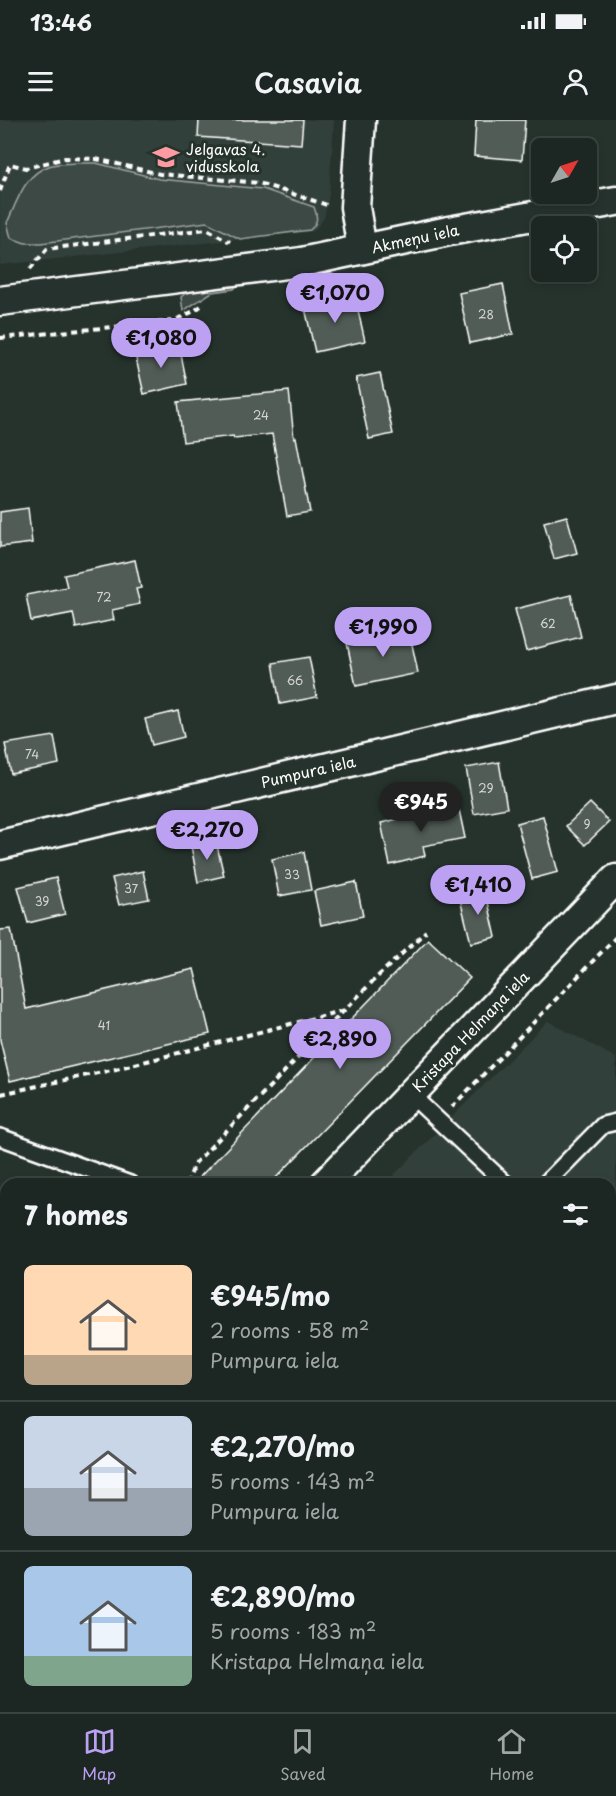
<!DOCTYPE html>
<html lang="en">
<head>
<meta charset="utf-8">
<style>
	:root { --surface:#1c2622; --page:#29322f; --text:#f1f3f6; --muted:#a0a5a5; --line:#3a4340; --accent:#bca0f2 }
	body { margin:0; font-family:"Playpen Sans",sans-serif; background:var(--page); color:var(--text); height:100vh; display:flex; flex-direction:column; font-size:22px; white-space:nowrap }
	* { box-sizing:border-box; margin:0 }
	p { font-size:20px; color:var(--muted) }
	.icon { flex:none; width:33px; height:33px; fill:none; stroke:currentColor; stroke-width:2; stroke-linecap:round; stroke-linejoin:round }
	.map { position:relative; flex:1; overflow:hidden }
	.details { position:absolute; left:0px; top:1058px; width:616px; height:536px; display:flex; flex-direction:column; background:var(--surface); border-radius:18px 18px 0 0; box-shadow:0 3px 9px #0003,0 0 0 2px var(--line) }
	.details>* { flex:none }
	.needle { width:39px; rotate:51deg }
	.controls { position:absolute; left:531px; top:18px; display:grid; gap:12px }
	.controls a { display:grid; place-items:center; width:66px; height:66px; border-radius:9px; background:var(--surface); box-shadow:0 3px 9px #0003,0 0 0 2px var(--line); font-size:30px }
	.price { position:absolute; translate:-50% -51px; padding:0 14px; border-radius:21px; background:var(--accent); color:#111; font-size:20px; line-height:39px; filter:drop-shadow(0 2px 3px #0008) }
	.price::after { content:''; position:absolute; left:50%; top:36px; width:18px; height:14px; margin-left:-9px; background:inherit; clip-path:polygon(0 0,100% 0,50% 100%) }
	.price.current { background:#222; color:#fff }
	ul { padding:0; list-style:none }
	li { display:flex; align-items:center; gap:18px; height:150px; padding:0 24px }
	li+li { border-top:2px solid var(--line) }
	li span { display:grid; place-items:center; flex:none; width:168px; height:120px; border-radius:9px; color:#555 }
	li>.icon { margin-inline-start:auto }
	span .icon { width:72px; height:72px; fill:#fffc; stroke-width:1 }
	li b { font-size:26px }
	h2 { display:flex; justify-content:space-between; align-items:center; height:72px; padding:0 24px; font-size:26px }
	.status { display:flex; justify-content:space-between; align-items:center; height:42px; padding:0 30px; background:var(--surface); direction:ltr }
	.status svg { height:16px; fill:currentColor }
	header { display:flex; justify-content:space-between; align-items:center; height:78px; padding:0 24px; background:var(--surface); font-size:27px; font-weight:600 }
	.menu { display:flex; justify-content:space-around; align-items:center; height:84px; border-top:2px solid var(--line); background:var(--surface); font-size:16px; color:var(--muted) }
	.menu a { display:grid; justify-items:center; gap:3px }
	.menu .current { color:var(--accent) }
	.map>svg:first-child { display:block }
</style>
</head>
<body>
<div class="status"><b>13:46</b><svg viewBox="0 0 49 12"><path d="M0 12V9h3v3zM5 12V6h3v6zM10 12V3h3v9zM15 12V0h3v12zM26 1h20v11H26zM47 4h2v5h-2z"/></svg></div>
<header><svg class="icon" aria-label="menu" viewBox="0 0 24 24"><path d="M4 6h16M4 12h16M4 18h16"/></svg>Casavia<svg class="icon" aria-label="person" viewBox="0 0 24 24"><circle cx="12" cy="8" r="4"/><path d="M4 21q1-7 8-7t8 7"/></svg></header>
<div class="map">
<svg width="616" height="1592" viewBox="0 0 616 1592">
	<rect width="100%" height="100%" fill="#26332d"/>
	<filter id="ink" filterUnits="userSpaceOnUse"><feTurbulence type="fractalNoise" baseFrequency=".0167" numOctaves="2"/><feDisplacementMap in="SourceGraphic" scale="12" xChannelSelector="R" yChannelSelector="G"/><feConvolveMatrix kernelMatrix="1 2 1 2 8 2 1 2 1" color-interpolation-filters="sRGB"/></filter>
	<g filter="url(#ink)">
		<g fill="#333f3a">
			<path d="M0,0H334L329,74L324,98L314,111L0,145Z"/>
			<path d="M548,901L616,938V1592H534L535,1587H610V1064H385Z"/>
		</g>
		<g fill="#3e4944" stroke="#9ea4a2" stroke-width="1.5">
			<path d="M78,43H96L159,59L263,69L314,87C318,97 318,103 310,110L240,119L207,102L41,123H25L11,118L7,103C17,82 24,54 49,46C58,43 69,44 78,43Z"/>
			<path d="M238,164L234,169L212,172L183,191L181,177L188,171Z"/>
			<path d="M0,1158L6,1161V1210H0Z"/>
			<path d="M6,1248V1304L0,1303V1250Z"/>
			<path d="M0,1339L6,1342V1405L0,1402Z"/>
			<path d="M113,1587H218L230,1592H112Z"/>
		</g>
		<g fill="#515c57" stroke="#fff" stroke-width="1.5">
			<path d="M199,0H303L301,24L198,17Z"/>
			<path d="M476,0H525L522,40L474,36Z"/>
			<path d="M503,164L513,214L470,223L459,173Z"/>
			<path d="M355,177L365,221L315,232L305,188Z"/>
			<path d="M179,225L187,264L144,274L135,234Z"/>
			<path d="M380,253L393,314L369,319L356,258Z"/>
			<path d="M289,271L294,318L296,317L310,392L287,396L272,314L234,318L233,316L183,322L178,282Z"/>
			<path d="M28,388L32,423L0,427V392Z"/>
			<path d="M567,396L577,433L554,439L544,402Z"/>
			<path d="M135,440L141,468L136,469L140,484L112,490L114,500L76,508L73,493L31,501L26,475L67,467L64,455Z"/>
			<path d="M571,475L581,517L526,531L515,489Z"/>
			<path d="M409,510L418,553L356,566L347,523Z"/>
			<path d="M309,537L317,577L280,584L273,543Z"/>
			<path d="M178,591L184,617L152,625L145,599Z"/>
			<path d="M54,616L59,644L11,654L5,624Z"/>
			<path d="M499,642L507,688L474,694L466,648Z"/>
			<path d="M590,683L609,702L585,725L566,706Z"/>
			<path d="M458,685L465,718L423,726L425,736L390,745L381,703L432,691V689Z"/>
			<path d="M543,696L558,752L532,759L517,703Z"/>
			<path d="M216,721L224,756L198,762L191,726Z"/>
			<path d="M304,732L311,770L279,776L272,739Z"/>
			<path d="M143,751L149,779L119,785L112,758Z"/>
			<path d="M56,758L65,794L28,803L18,767Z"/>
			<path d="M356,762L363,796L321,805L314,771Z"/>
			<path d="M485,769L496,817L471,823L459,775Z"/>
			<path d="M11,809L26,889L194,849L210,914L10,961L0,920V810Z"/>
			<path d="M428,819L470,858L270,1064H193Z"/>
		</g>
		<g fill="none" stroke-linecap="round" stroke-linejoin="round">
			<g stroke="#fff" stroke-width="20">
				<g id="lane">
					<path d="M410,974L506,1064"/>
					<path d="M0,1017L130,1064"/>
					<path d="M545,1064L603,1005L616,1002"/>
					<path d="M0,1470L6,1474"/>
					<path d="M442,1592V1587"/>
				</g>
			</g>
			<g stroke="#fff" stroke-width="33">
				<g id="street">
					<path d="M361,0L355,87L362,129"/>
					<path d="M0,181L302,142L449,111L616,81"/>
					<path d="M0,725L616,579"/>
					<path d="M325,1064L616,759"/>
					<path d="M0,1226H6"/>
					<path d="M0,1325L6,1326"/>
					<path d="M47,1592L48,1587"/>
				</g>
			</g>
			<g stroke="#fff" stroke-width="4" stroke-dasharray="6 4.5" stroke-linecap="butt">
				<path d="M0,71L10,44L26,48L65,38L96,39L160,54L259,63L330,86"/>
				<path d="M30,149L47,129L207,109L230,122"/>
				<path d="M0,218L173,201L194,191L204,184"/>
				<path d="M1,974L116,949L345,890"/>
				<path d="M452,987L616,817"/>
				<path d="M187,1064L195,1043L375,859L426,811"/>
				<path d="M0,1409L6,1412"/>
				<path d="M0,1590L21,1591"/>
			</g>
			<use href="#lane" stroke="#26332d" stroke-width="15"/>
			<use href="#street" stroke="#26332d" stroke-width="28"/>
		</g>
	</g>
	<defs>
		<g id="school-bare" transform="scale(2.07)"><path d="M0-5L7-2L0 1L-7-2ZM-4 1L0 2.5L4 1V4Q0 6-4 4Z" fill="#ff9aa2" stroke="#26332d" stroke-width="2.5" paint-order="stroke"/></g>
	</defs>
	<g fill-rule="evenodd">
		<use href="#school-bare" x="166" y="37"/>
	</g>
	<g text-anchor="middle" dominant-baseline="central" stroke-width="6" stroke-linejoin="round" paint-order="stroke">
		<g font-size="12" fill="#d4d6d5">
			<text x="486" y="194">28</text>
			<text x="261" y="295">24</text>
			<text x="104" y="477">72</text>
			<text x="548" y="503">62</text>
			<text x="295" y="560">66</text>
			<text x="32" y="634">74</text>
			<text x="486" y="668">29</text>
			<text x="587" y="704">9</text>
			<text x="292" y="754">33</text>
			<text x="131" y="768">37</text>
			<text x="42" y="781">39</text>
			<text x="104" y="905">41</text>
		</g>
		<g font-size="15" fill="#fff" stroke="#26332d" text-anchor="start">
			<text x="186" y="28">Jelgavas 4.<tspan x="186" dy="17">vidusskola</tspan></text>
		</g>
		<g font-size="15" fill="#fff" stroke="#26332d">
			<text transform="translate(415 118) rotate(-12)">Akmeņu iela</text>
			<text transform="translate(308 651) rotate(-13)">Pumpura iela</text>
			<text transform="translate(470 911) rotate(-46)">Kristapa Helmaņa iela</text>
		</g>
	</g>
</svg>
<div class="controls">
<a><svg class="needle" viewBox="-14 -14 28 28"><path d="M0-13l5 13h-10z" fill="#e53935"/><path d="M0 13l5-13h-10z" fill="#a0a5a5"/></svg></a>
<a><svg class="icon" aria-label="locate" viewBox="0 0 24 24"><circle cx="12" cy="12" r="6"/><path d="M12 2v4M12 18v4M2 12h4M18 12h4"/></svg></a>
</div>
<b class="price" style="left:335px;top:204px">€1,070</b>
<b class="price" style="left:161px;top:249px">€1,080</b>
<b class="price" style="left:383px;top:538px">€1,990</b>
<b class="price current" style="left:421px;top:713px">€945</b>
<b class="price" style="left:207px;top:741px">€2,270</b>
<b class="price" style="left:478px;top:796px">€1,410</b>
<b class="price" style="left:340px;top:950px">€2,890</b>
<section class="details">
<h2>7 homes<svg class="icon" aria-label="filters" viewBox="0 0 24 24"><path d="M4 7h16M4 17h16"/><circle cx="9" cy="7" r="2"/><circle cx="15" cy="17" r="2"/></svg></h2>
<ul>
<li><span style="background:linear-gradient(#ffd9b3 75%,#b9a48a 0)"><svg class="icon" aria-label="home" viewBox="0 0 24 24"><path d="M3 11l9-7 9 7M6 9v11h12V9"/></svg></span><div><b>€945/mo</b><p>2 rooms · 58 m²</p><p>Pumpura iela</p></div></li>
<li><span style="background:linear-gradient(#c9d6e8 60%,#9aa5b1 0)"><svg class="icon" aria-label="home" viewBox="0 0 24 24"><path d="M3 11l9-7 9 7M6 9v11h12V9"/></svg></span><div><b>€2,270/mo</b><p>5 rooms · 143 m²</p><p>Pumpura iela</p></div></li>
<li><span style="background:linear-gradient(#a9c7e8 75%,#7fa58c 0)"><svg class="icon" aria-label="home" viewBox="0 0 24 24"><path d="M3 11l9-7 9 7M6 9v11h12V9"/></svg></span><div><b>€2,890/mo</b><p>5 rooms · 183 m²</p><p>Kristapa Helmaņa iela</p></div></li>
</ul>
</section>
</div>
<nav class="menu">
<a class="current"><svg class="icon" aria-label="map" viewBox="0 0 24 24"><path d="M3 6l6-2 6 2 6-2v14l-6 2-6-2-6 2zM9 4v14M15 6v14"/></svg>Map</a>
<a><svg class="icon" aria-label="saved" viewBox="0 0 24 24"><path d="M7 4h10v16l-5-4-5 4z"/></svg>Saved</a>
<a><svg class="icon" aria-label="home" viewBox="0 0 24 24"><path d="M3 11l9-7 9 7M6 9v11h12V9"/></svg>Home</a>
</nav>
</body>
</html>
